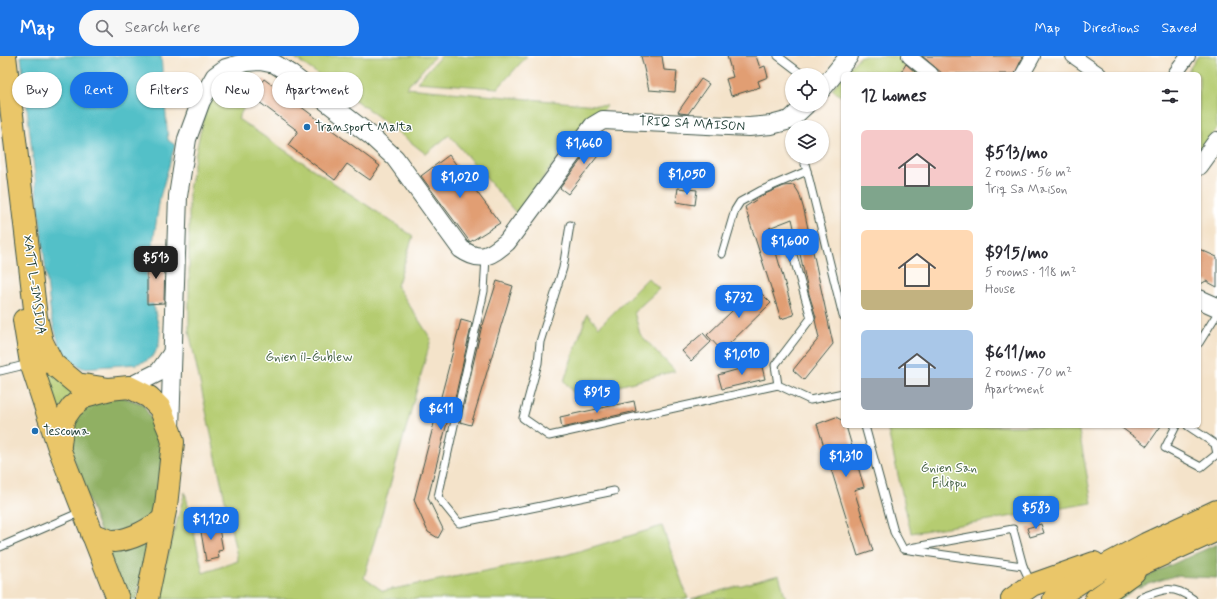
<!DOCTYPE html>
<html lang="en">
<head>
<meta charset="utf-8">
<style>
	:root { --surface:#fff; --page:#f7f7f7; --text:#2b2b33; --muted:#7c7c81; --accent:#1a73e8 }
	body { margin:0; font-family:Mynerve,sans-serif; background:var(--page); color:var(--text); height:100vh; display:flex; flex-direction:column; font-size:15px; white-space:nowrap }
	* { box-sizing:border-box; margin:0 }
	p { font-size:13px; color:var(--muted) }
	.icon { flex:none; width:22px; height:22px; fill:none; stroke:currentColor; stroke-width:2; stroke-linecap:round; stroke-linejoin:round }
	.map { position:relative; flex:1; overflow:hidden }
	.sheet { position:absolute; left:841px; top:16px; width:360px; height:356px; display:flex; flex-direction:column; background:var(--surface); border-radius:6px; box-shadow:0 1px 3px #0004 }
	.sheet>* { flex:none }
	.banner { position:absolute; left:12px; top:16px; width:380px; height:36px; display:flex; gap:8px }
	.fabs { position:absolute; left:785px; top:12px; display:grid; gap:8px }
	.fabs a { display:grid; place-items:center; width:44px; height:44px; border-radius:50%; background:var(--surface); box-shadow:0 1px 3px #0004; font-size:20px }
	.price { position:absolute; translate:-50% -34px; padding:0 9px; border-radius:8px; background:var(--accent); color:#fff; font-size:13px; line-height:26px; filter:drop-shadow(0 1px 2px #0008) }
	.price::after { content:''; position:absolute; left:50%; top:24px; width:12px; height:9px; margin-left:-6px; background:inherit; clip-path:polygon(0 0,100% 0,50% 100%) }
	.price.selected { background:#222; color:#fff }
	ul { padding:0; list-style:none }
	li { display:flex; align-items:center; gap:12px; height:100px; padding:0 20px }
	li span { display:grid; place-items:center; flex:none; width:112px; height:80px; border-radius:6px; color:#555 }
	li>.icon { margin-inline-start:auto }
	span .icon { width:48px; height:48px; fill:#fffc; stroke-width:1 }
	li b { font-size:17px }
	h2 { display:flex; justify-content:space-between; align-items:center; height:48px; padding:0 20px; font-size:17px }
	.chip { padding:0 14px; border-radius:18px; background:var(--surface); box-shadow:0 1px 3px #0004; font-size:14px; line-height:36px }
	.chip.selected { background:var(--accent); color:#fff }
	header { display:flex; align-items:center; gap:24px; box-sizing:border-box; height:56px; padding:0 20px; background:var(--accent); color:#fff }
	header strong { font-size:19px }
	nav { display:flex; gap:22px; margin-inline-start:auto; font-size:14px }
	.search { width:280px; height:36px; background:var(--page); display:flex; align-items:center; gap:10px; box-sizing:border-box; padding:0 14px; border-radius:22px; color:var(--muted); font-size:15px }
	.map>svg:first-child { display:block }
</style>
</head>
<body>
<header>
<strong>Map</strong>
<div class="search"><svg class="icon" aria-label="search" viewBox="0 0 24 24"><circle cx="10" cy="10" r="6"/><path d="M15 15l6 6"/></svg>Search here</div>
<nav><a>Map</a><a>Directions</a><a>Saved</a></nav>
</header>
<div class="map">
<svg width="1217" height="543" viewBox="0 0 1217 543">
	<rect width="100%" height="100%" fill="#fff"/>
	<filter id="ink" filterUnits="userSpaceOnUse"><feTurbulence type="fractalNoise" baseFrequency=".025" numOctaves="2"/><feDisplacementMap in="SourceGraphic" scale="8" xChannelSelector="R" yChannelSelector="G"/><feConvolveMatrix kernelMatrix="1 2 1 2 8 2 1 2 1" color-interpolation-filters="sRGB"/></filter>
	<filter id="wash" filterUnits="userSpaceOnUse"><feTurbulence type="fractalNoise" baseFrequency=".012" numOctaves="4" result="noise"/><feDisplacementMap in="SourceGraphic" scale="16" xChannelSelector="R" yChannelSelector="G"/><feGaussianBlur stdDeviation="0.9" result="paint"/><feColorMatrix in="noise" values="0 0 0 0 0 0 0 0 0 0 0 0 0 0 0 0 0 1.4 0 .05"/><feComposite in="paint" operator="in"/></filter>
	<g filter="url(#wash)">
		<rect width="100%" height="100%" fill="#f4e3ca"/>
		<g fill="#b5cc71" stroke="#6a8452">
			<path d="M292,0H435L406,32L607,50L597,61L584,66L517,158L449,79L426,98L376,59Z"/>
			<path d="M441,0H527L498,32L417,26Z"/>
			<path d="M860,0H901L923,18H844Z"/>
			<path d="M1198,0H1217V72L1199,99V18H1186Z"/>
			<path d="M250,12L257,26L238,63L413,180L397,230L431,283L364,522L383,535L566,499L662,470L688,543H158L160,527L185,436L203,517L238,505L189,275V134L199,81L210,38L224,24Z"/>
			<path d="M843,20V42L832,33Z"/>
			<path d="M648,222L659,233L634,256L640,278L675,315L577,341L564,325L587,258L599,271Z"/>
			<path d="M42,299L77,337L59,354Z"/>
			<path d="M887,370H1078L1092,447L911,477Z"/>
			<path d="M779,519L786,543H691Z"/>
		</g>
		<g fill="#90b063" stroke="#58764c">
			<path d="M120,340L143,348L164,387L163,403L137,543H125L66,383L77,355L87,346Z"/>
			<path d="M1217,488V522L1174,520L1136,532L1122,543H1103L1118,533Z"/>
		</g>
		<path fill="#52c0c8" stroke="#387e7e" d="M21,0H161L168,84L175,89L160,141L151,200H147V247L153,248L160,276L159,288L154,299L146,305L136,308L83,312L66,303L62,299L51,260Z"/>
		<g id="blocks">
			<g fill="#e19e73">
				<path d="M641,0H662L664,14L677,15L675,36L649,34Z"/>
				<path d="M727,0H756L760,12L765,10L768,21L758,25L760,31L731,40L726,23L733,21Z"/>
				<path d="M922,0H1023L1015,18H943Z"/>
				<path d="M906,8L915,16L913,18H900Z"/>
				<path d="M264,23L380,110L370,124L347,108L335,124L288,89L298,75L251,40Z"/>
				<path d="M701,23L709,28L688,58L680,57L678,56Z"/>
				<path d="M599,80L608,87L568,138L560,132Z"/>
				<path d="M449,99L500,167L470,186L421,120Z"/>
				<path d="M794,129L799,137L804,154L833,288L804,324L793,314L819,282L815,264L816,261L809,238L792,163L769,172L794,259L781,263L745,151L765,138L784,130Z"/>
				<path d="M678,132L697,134L695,149L676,146Z"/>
				<path d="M1199,193L1217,201V231L1206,225L1199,229Z"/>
				<path d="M147,200H165L164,247L147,248Z"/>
				<path d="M497,225L513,230L471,369L460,366L482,269H483Z"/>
				<path d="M756,232L771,247L722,295L707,279Z"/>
				<path d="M461,264L472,267L450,364L448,363L428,442L443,473L438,482L428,476L414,444Z"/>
				<path d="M703,277L711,286L691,305L682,295Z"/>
				<path d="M761,307L765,323L722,333L718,319Z"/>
				<path d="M634,345L636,355L562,372L560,361Z"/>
				<path d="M836,361L843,365V370H846L864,431L854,434L873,495L858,500L817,368Z"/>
				<path d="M1119,370H1161L1147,390Z"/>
				<path d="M218,467L223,494L218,495L219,502L206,505L200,470Z"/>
				<path d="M1041,468L1044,477L1030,481L1027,472Z"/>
			</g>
		</g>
	</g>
	<g filter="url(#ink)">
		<use href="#blocks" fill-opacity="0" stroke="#3f564a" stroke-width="1"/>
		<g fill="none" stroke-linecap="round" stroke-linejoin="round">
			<g stroke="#3f564a" stroke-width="9">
				<g id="service">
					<path d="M778,0L803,19"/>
					<path d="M803,101L807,115L843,260"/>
					<path d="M570,169L563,212L540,286L538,307L523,362L549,380L778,329"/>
					<path d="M788,182L811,262L775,309L778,329L810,344L843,337"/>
					<path d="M722,198L735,154L740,146L760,135L807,115"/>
					<path d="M486,201L484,235L438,441L459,467L614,435"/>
					<path d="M1199,287L1217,258"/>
					<path d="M0,315L29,308"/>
					<path d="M865,370L894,476L903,493L1023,510L1031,527"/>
					<path d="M1176,370L1165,392L1201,411L1217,398L1215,388L1188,370"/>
					<path d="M0,491L81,456"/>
					<path d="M910,492L1013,473L1023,510"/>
					<path d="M1140,543V542C1163,533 1172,528 1193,543"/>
				</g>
			</g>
			<g stroke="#3f564a" stroke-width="16">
				<g id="minor">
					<path d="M909,0L931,18"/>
					<path d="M1073,0L1099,18"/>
					<path d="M1023,18L1033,0"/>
					<path d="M1175,18L1188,0"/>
				</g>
			</g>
			<g stroke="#3f564a" stroke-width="20">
				<g id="tertiary">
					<path d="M822,33L849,0"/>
					<path d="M1199,110L1217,85"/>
					<path d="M1199,243L1217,251"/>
					<path d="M129,331L159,316L171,299"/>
					<path d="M170,372L178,140L187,83L201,45L215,20L226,12L246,6L260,5L275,8L289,17L370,79L395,102L461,193C481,207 490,200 507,186L593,70L603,64L749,71L771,69L790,64L806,49"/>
				</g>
			</g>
			<g stroke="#3f564a" stroke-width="24">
				<g id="trunk">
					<path d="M5,0L36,261L42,286L53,308L77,328L109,333L129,331L149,341L160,352L170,376L173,386L166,450L147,543"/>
					<path d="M24,264L31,307L59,392L118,543"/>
					<path d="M60,389L63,364L72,351L85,340L107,334"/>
					<path d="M92,478C99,480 107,485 114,485C132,484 148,474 163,464"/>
					<path d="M1117,519L1217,474"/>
					<path d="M1012,543L1032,529L1094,507"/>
					<path d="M1054,543L1103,511L1146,488L1217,455"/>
					<path d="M1096,543L1134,516"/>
				</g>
			</g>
			<use href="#service" stroke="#fff" stroke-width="7"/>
			<use href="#minor" stroke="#fff" stroke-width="14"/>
			<use href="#tertiary" stroke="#fff" stroke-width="18"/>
			<use href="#trunk" stroke="#eac669" stroke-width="22"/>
		</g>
	</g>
	<g fill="#1f6fb2" stroke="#fff" stroke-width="1.5">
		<circle cx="307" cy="71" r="4"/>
		<circle cx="35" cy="375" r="4"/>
	</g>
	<g text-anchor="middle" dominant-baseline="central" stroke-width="3" stroke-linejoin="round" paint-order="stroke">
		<g font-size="13" fill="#1f3d34" stroke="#fff">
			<text transform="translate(692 68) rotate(3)">TRIQ SA MAISON</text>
			<text transform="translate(34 229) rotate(82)">XATT L-IMSIDA</text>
		</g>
		<g font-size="13" fill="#1f3d34" stroke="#fff" text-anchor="start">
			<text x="315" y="71">Transport Malta</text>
			<text x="43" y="375">Tescoma</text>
		</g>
		<g font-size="13" fill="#446143" stroke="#fff">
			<text x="309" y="301">Ġnien il-Ġublew</text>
			<text x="949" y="412">Ġnien San<tspan x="949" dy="15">Filippu</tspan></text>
		</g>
	</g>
</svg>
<div class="fabs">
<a><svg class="icon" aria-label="locate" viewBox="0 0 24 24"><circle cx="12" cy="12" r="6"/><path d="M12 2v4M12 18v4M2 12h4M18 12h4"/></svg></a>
<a><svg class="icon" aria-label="layers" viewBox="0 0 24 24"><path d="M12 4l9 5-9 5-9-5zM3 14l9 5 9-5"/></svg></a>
</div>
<b class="price" style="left:584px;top:109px">$1,660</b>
<b class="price" style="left:687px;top:140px">$1,050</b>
<b class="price" style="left:460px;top:143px">$1,020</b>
<b class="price" style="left:790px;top:207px">$1,600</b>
<b class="price selected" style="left:156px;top:224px">$513</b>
<b class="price" style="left:739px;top:263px">$732</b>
<b class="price" style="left:742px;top:320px">$1,010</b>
<b class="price" style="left:597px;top:358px">$915</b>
<b class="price" style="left:441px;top:375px">$611</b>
<b class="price" style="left:846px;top:422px">$1,310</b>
<b class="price" style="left:1036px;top:474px">$583</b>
<b class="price" style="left:211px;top:485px">$1,120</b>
<div class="banner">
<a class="chip">Buy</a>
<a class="chip selected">Rent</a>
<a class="chip">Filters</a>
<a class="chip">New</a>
<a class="chip">Apartment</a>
</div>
<section class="sheet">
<h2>12 homes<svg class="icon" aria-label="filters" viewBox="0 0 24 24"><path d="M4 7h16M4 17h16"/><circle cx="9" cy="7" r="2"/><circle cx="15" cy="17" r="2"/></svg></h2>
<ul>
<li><span style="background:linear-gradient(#f6c9c9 70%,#7fa58c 0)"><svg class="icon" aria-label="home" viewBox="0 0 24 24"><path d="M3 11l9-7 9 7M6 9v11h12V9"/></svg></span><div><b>$513/mo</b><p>2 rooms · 56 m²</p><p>Triq Sa Maison</p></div></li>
<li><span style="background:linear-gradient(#ffd9b3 75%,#c2b280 0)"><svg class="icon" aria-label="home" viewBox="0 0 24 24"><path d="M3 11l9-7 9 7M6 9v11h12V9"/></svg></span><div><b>$915/mo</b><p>5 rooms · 118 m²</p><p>House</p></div></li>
<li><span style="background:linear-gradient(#a9c7e8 60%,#9aa5b1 0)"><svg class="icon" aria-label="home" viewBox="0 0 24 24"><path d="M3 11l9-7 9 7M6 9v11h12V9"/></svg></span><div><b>$611/mo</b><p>2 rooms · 70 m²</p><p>Apartment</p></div></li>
</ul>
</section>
</div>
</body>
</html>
